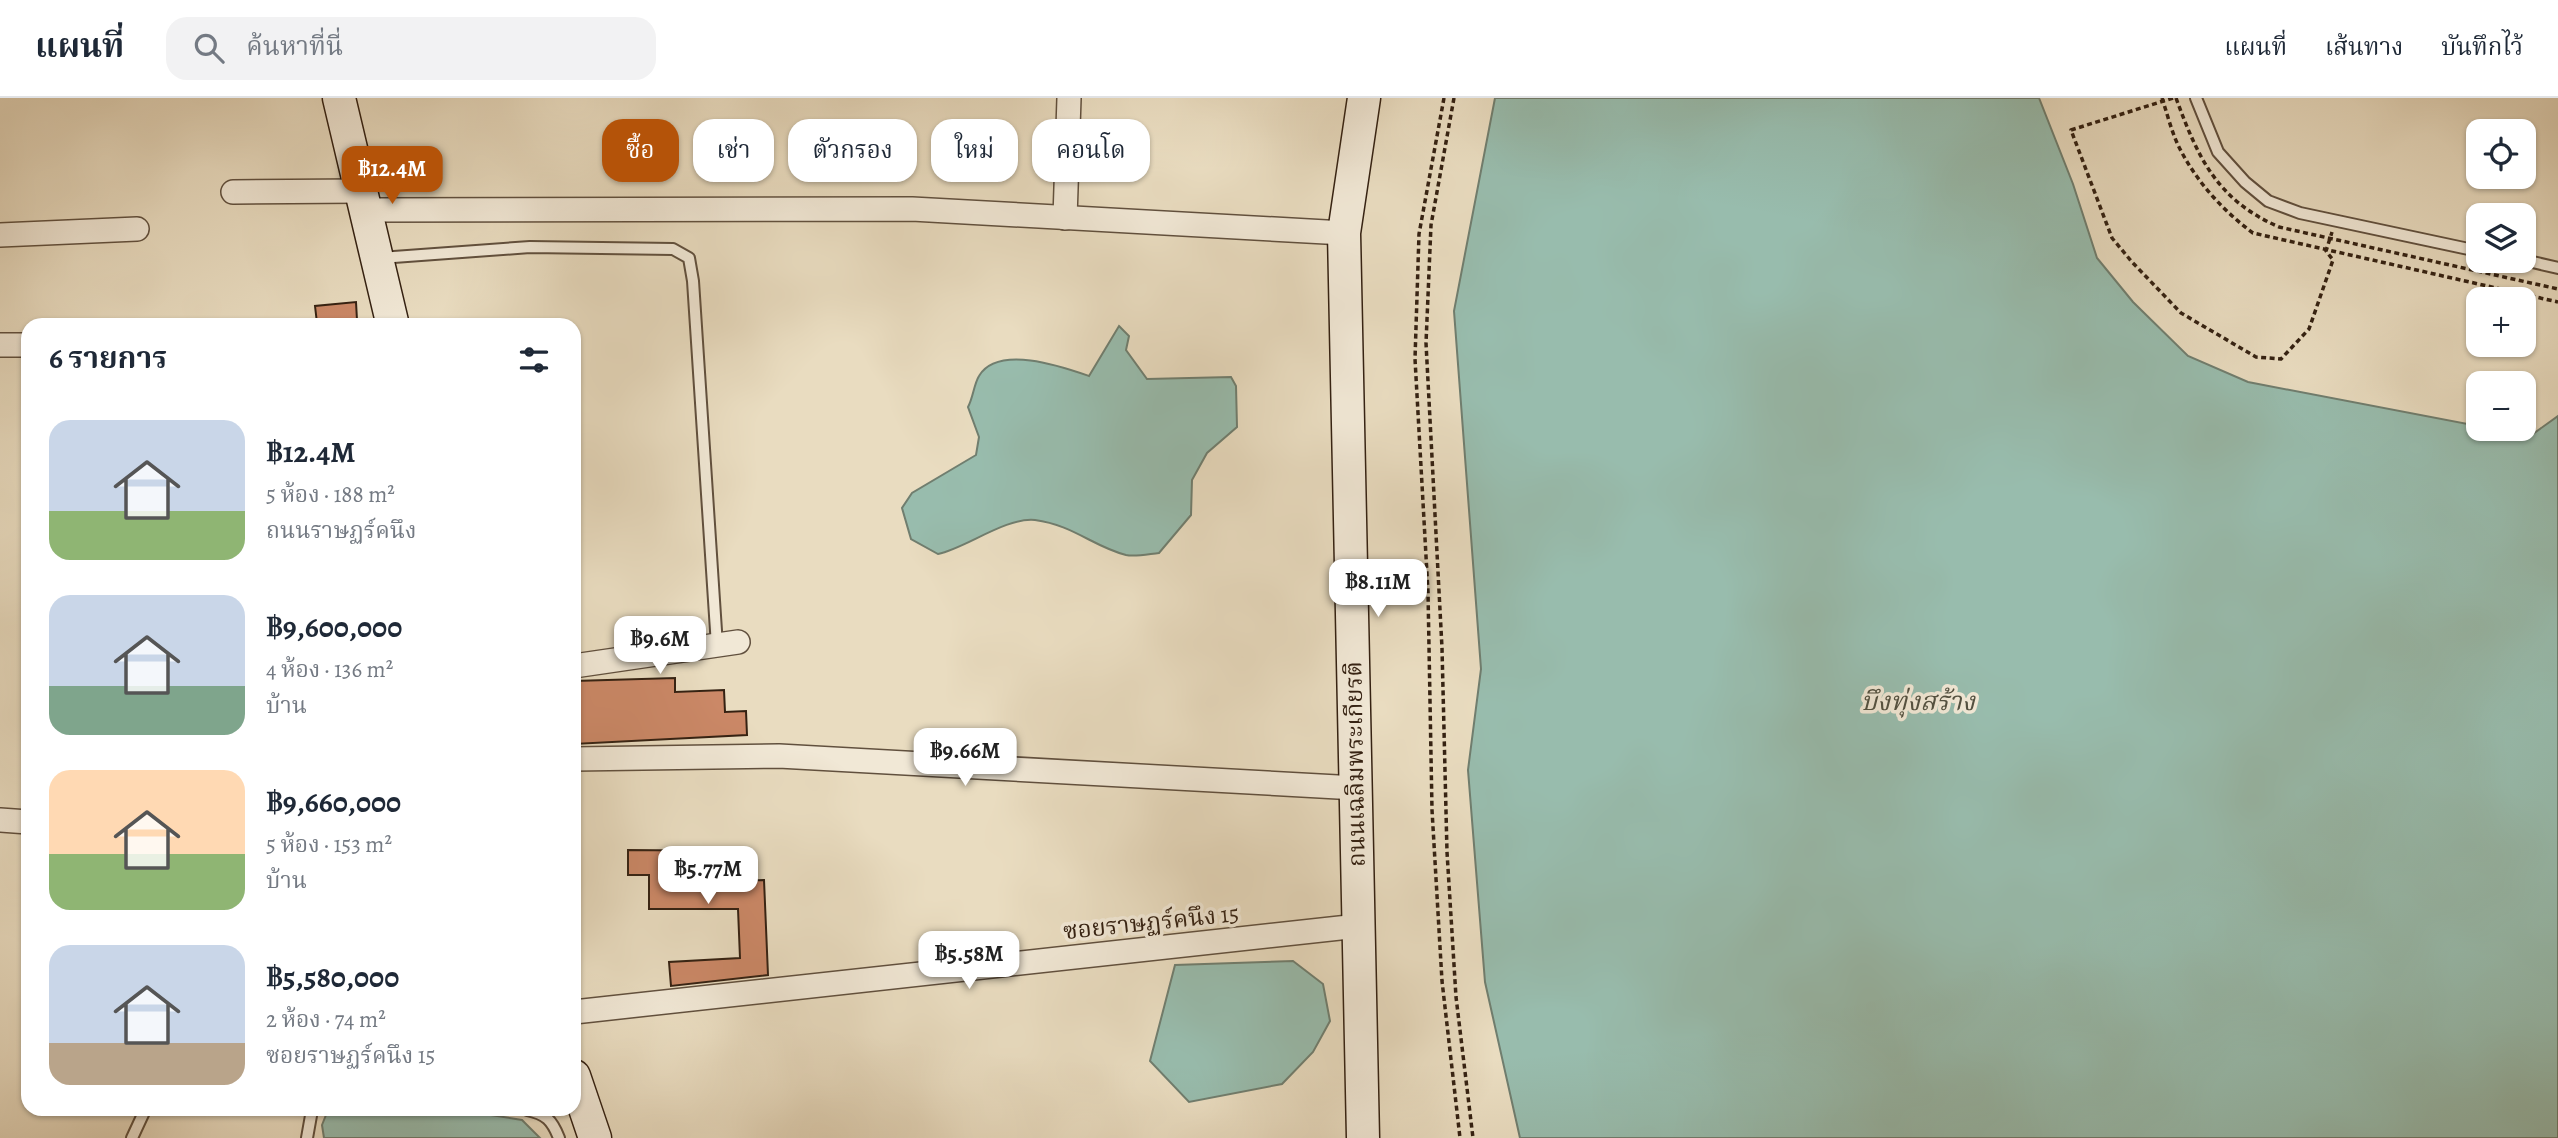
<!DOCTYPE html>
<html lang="th">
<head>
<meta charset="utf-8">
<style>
	:root { --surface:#fff; --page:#f2f2f3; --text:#1f2937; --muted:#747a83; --line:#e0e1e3; --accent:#b45309 }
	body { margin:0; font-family:Alegreya,"Noto Serif Thai",serif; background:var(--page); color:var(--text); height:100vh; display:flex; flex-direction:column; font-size:26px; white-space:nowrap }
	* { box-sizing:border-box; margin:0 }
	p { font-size:23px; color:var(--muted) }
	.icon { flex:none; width:38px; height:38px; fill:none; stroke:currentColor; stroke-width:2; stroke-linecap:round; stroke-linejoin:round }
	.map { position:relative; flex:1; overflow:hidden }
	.drawer { position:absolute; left:21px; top:220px; width:560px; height:798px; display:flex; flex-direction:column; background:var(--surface); border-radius:21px; box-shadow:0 2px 5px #0004 }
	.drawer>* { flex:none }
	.hud { position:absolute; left:602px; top:21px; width:665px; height:63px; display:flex; gap:14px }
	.controls { position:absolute; left:2466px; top:21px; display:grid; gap:14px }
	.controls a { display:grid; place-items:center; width:70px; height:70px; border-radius:14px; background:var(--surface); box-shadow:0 2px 5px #0004; font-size:35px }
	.price { position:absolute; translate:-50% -60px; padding:0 16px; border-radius:14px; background:#fff; color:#222; font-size:23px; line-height:46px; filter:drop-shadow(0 2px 4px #0008) }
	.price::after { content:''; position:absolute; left:50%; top:42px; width:21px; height:16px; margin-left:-10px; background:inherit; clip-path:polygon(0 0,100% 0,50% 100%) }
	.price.current { background:var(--accent); color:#fff }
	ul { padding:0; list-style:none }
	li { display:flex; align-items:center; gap:21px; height:175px; padding:0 28px }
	li span { display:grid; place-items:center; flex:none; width:196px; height:140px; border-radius:21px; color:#555 }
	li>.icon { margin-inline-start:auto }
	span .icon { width:84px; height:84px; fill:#fffc; stroke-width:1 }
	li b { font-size:30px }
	h2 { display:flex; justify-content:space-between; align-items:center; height:84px; padding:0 28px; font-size:30px }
	.pill { padding:0 24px; border-radius:21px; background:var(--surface); box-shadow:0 2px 5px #0004; font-size:24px; line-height:63px }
	.pill.current { background:var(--accent); color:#fff }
	header { display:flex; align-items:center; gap:42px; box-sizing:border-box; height:98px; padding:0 35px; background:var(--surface); border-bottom:2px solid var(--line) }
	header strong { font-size:33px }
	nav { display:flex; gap:38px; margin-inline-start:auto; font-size:24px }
	.search { width:490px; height:63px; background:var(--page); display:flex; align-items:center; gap:18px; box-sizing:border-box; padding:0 24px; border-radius:21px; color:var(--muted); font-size:26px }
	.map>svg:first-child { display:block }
</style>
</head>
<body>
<header>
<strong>แผนที่</strong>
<div class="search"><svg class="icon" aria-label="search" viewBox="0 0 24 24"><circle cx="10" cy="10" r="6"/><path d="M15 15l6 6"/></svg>ค้นหาที่นี่</div>
<nav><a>แผนที่</a><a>เส้นทาง</a><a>บันทึกไว้</a></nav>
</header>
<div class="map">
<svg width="2558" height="1040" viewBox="0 0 2558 1040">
	<rect width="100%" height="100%" fill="#e9dcc0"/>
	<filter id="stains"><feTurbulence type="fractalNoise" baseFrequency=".00286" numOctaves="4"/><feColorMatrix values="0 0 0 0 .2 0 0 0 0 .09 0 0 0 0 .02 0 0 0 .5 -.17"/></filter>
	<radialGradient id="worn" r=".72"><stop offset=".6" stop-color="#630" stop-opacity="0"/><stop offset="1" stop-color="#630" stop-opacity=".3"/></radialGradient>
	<g fill="#98bcad" stroke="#707e6f" stroke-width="2">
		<path d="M1495,0H2039L2073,86L2097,160L2133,204L2188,258L2248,284L2530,338L2558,318V1040H1520L1485,884L1468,672L1481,571L1454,213Z"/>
		<path d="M1119,228L1129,238L1126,252L1147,281L1231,279L1236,288L1237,329L1207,355L1192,382L1191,417L1159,455C1149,456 1135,459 1126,457C1094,449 1073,427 1035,422C1006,419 966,450 938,456L911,441L902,410L912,395L976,357L979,339L968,309C973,300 974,286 979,278C998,246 1063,269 1089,278Z"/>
		<path d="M1293,863L1323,886L1330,923L1313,954L1282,986L1189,1004L1150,963L1175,867Z"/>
		<path d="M328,1012H459L522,1022L540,1040H324L322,1027Z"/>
	</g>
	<g fill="#cb8867" stroke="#342112" stroke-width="2">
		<path d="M356,204L357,222L317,225L315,208Z"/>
		<path d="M675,580V594L724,592L725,614L746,613L747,637L574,646V583Z"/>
		<path d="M628,752L740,753L741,783L764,782L768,877L671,888L669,864L740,860L738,811H649V777H628Z"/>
	</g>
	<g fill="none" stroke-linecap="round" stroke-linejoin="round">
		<g stroke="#61503e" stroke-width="14">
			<g id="lane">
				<path d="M2196,0L2218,54L2245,84L2268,103L2300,115L2478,153"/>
				<path d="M380,160L530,149L673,151L689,160L693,183L717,548"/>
				<path d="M2524,162L2558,170"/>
				<path d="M527,1012C546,1016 552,1022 559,1040"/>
				<path d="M132,1040L145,1012"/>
				<path d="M307,1040L312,1012"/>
			</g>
		</g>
		<g stroke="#61503e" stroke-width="26">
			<g id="street">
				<path d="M233,94L361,93"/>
				<path d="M366,112L912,111L1344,135"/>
				<path d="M1065,120L1069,0"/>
				<path d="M0,137L137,131"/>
				<path d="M0,247H28"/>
				<path d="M574,568L738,544"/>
				<path d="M574,661L779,658L1356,690"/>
				<path d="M0,722L28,724"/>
				<path d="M574,914L1358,828"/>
			</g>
		</g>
		<g stroke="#342112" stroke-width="35">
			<g id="secondary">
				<path d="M339,0L393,228"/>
				<path d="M574,978L595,1040"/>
				<path d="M1363,1040L1344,135L1364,0"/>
			</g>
		</g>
		<g stroke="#342112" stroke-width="3.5" stroke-dasharray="5 3.5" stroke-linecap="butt">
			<path d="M1444,0L1419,136L1415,261L1428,494L1432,712L1442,883L1460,1040"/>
			<path d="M1454,0L1431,127L1426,245L1442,550L1447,754L1456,899L1473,1040"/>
			<path d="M2162,0C2167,15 2171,32 2178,47C2195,82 2222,112 2253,135L2558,204"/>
			<path d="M2173,0L2071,32L2112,140L2132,164L2181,215L2256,259L2281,261L2309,231L2333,162L2326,153L2332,134"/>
			<path d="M2176,0C2198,60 2217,102 2279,129L2558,191"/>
		</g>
		<use href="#lane" stroke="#f1e8d6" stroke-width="10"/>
		<use href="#street" stroke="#f1e8d6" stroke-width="23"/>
		<use href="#secondary" stroke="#f1e8d6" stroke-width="32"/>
	</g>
	<g text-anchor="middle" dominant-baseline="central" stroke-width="7" stroke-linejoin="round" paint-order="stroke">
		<g font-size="24" fill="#342112" stroke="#f1e8d6">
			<text transform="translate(1355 666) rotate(-91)">ถนนเฉลิมพระเกียรติ</text>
			<text transform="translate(1151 824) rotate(-6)">ซอยราษฏร์คนึง 15</text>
		</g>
		<g font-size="26" font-style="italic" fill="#525040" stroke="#f1e8d6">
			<text x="1918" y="603">บึงทุ่งสร้าง</text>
		</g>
	</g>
	<rect width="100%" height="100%" filter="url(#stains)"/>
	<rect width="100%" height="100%" fill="url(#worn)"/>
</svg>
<div class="controls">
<a><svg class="icon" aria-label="locate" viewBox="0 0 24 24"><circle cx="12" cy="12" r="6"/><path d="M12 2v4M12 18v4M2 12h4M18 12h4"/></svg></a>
<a><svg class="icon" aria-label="layers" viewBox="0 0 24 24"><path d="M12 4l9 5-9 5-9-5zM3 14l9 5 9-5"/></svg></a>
<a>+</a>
<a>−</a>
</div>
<b class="price current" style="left:392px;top:108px">฿12.4M</b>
<b class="price" style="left:1378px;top:521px">฿8.11M</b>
<b class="price" style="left:660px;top:578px">฿9.6M</b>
<b class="price" style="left:965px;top:690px">฿9.66M</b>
<b class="price" style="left:708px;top:808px">฿5.77M</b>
<b class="price" style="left:969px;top:893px">฿5.58M</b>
<div class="hud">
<a class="pill current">ซื้อ</a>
<a class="pill">เช่า</a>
<a class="pill">ตัวกรอง</a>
<a class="pill">ใหม่</a>
<a class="pill">คอนโด</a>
</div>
<section class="drawer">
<h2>6 รายการ<svg class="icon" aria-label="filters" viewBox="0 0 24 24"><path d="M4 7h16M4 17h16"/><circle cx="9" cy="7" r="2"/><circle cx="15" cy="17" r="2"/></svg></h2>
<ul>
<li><span style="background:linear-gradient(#c9d6e8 65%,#8fb573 0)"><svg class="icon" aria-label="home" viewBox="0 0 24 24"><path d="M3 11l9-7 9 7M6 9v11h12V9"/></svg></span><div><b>฿12.4M</b><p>5 ห้อง · 188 m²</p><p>ถนนราษฏร์คนึง</p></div></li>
<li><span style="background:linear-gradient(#c9d6e8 65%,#7fa58c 0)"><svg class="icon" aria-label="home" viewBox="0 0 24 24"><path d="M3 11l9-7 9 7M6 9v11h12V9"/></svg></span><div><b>฿9,600,000</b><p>4 ห้อง · 136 m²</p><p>บ้าน</p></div></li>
<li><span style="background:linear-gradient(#ffd9b3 60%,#8fb573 0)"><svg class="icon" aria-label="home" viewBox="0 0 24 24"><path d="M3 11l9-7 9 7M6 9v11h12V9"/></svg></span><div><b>฿9,660,000</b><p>5 ห้อง · 153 m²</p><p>บ้าน</p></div></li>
<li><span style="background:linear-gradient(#c9d6e8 70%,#b9a48a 0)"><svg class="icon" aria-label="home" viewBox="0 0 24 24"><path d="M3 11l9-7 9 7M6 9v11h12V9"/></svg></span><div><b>฿5,580,000</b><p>2 ห้อง · 74 m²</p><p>ซอยราษฏร์คนึง 15</p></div></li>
</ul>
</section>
</div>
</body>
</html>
